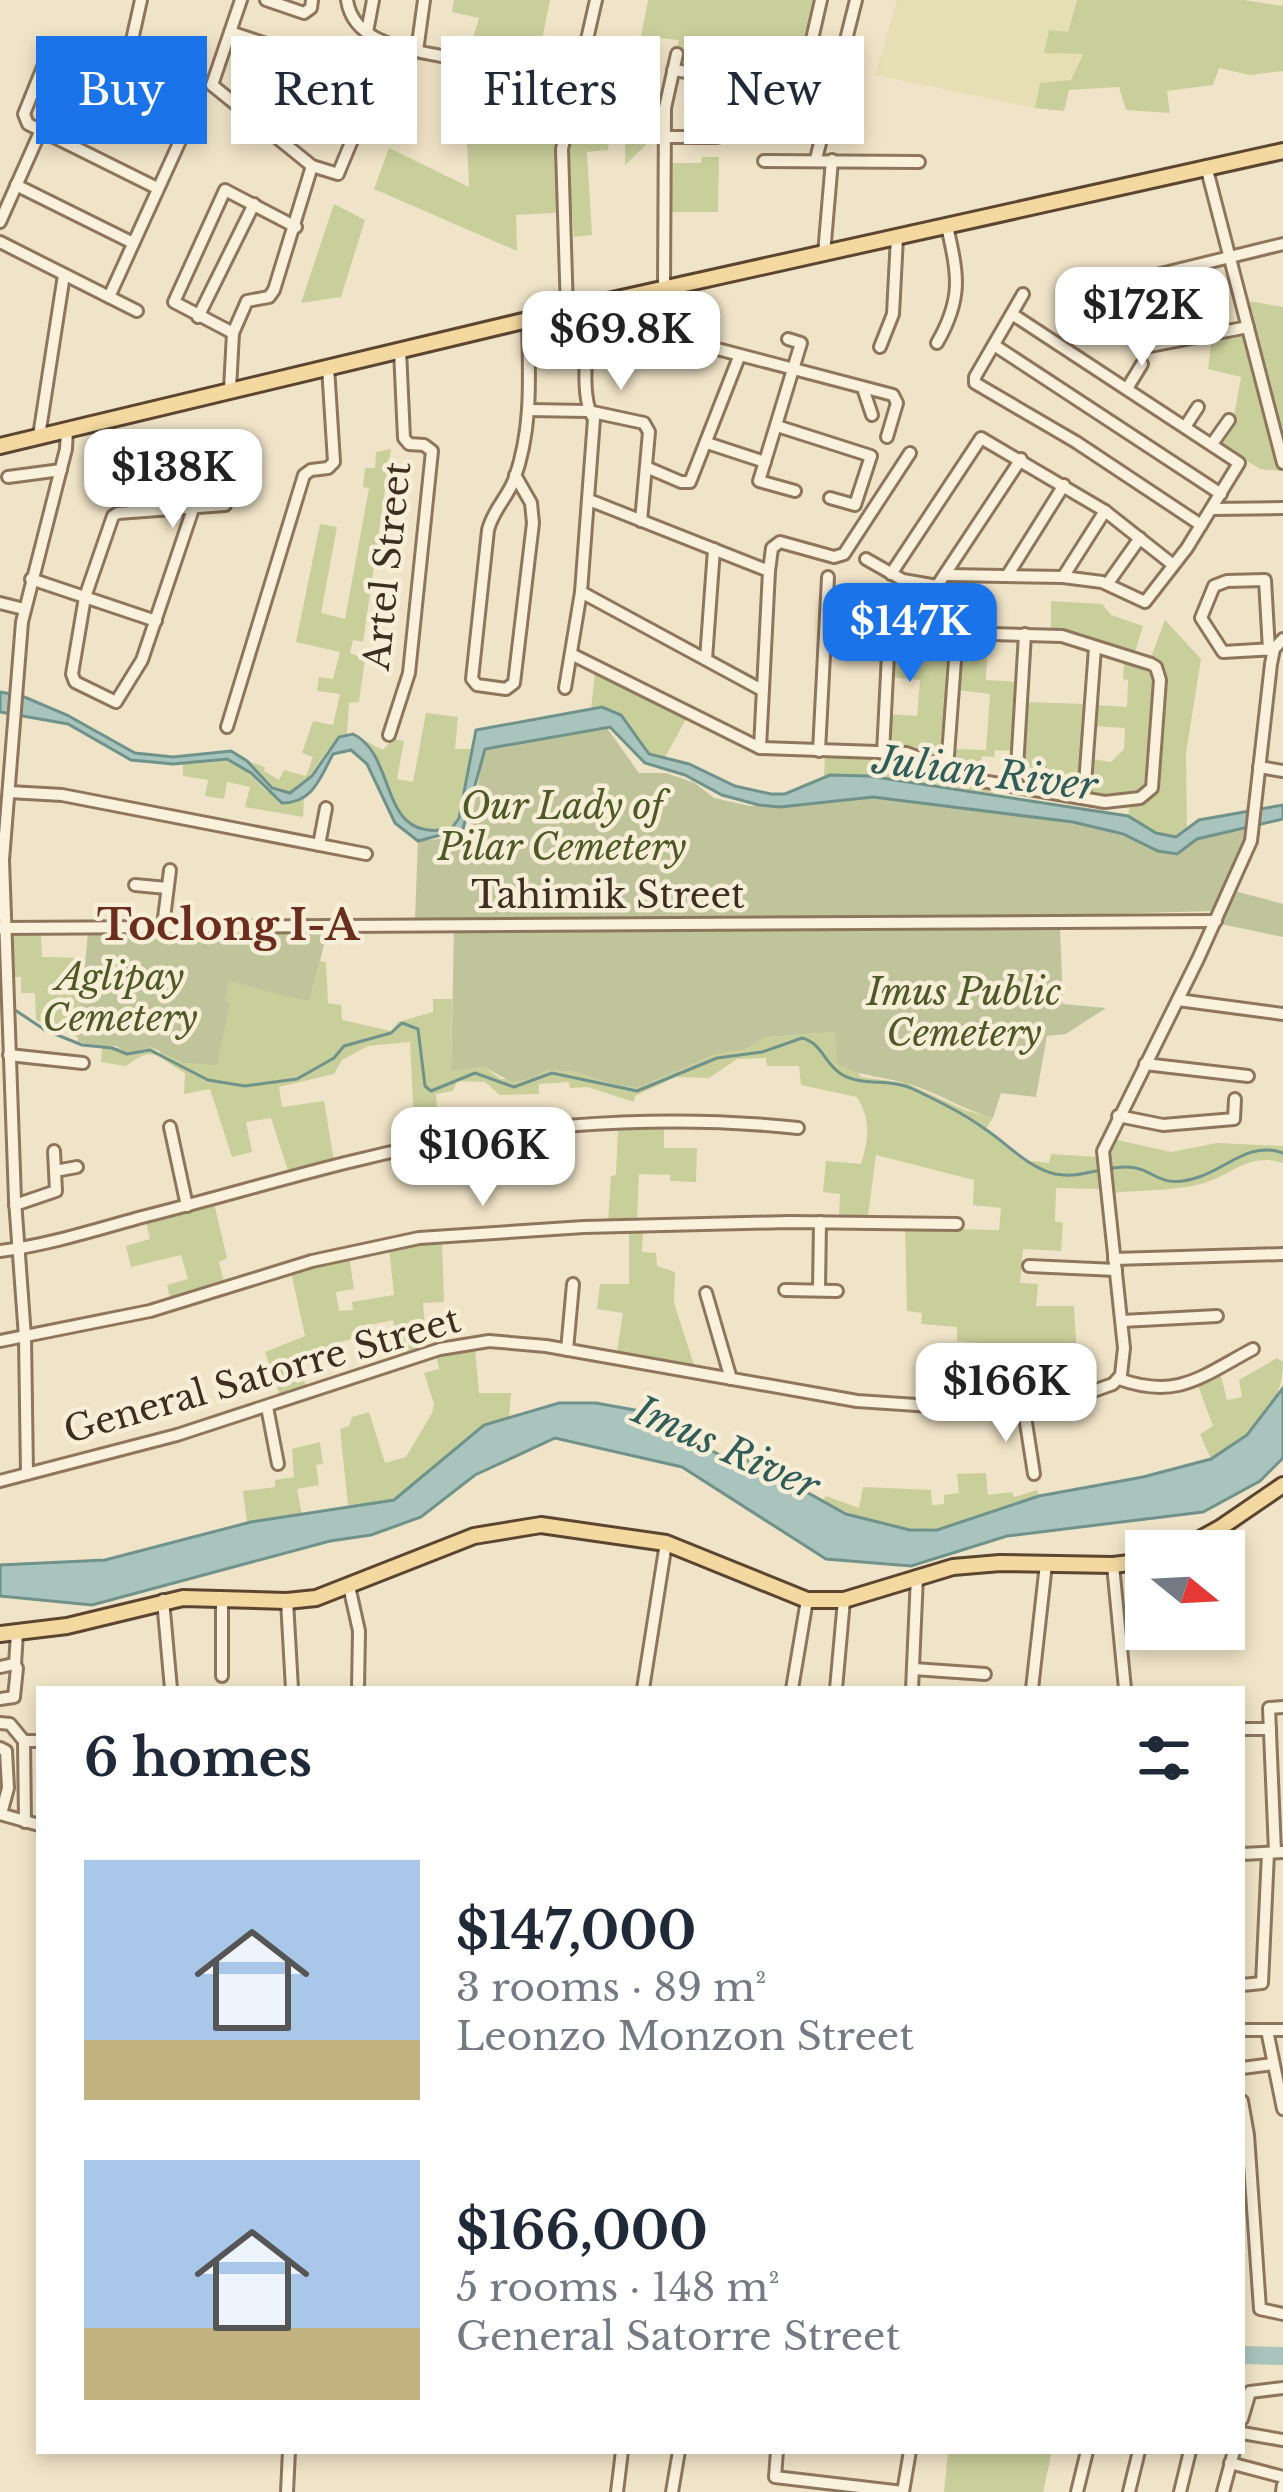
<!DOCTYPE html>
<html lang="en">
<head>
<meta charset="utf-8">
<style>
	:root { --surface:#fff; --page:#f6f6f7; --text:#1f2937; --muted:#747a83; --accent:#1a73e8 }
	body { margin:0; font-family:"Libre Baskerville",serif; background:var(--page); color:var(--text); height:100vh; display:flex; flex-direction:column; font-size:45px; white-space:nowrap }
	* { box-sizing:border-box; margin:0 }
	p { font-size:39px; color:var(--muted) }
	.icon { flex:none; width:66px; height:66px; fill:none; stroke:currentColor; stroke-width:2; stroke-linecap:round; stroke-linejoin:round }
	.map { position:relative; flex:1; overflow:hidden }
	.panel { position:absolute; left:36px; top:1686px; width:1209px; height:768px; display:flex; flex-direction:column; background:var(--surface); border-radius:0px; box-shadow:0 6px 18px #0003 }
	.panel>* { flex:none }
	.top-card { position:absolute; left:36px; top:36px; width:1212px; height:108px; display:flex; gap:24px }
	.needle { width:78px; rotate:108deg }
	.buttons { position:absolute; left:1125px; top:1530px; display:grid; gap:24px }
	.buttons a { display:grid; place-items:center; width:120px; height:120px; border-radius:0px; background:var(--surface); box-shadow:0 6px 18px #0003; font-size:60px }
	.price { position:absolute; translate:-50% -102px; padding:0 27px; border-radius:24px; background:#fff; color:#222; font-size:39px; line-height:78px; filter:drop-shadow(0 3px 6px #0008) }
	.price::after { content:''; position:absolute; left:50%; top:72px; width:36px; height:27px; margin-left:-18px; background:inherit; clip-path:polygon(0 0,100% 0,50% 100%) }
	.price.active { background:var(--accent); color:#fff }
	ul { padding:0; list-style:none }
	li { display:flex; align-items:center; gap:36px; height:300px; padding:0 48px }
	li span { display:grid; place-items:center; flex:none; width:336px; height:240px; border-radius:0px; color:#555 }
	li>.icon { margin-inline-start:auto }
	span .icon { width:144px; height:144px; fill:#fffc; stroke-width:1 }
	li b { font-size:51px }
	h2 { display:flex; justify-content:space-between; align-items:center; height:144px; padding:0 48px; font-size:51px }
	.pill { padding:0 42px; border-radius:0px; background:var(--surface); box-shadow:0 6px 18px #0003; font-size:42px; line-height:108px }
	.pill.active { background:var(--accent); color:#fff }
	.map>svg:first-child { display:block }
</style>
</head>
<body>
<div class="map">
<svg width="1283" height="2492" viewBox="0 0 1283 2492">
	<rect width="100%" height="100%" fill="#f0e4c8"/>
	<path fill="#e6deb5" d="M897,0H1077L1067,33L1045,52H1083L1071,81L1040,83L1035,108L875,75Z"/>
	<g fill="#c9cf9b">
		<path d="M454,0H550L534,80L513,77L514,139L543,138V103L600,112L632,111V130L650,131V141L625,165V140L609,139L608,150L587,152L592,235L574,237L572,212L516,215L517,251L374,189L389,148L469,187L464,68L479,18L452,12Z"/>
		<path d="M648,0H813L818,1L806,52L720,36L716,56L677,50L679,40L641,36Z"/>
		<path d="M1077,0H1244L1281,6L1283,3V71L1249,75L1219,68L1213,85L1167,91L1170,113L1126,110L1119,87L1069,90L1064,111L1035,108L1040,83L1071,80L1083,54L1044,53L1049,30L1068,32Z"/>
		<path d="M702,157H719L718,212H668L670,163H701Z"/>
		<path d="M334,204L365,220L341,297L301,303Z"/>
		<path d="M1248,301L1283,307V435Z"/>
		<path d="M1243,332L1281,471L1260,469L1218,443L1233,422L1241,377L1208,369L1212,338Z"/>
		<path d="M391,449L363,642L353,640L350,653L365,659L359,702L349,703L347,735C324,744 316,774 297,791C274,797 261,778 247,761L265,767L264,771L279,780L284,770L306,776L313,757L302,753L313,721L333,725L340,694L317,691L319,677L333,679L340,652L296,642L320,524L337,527L321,613L345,619L369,488L363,487L365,468H375L376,452Z"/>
		<path d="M1051,601L1102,604L1111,615L1143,626L1134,655L1051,629Z"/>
		<path d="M1165,620L1201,659L1186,753L1187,830L1176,837L1156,833L1128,816L1130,804L1148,797L1162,678L1150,660Z"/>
		<path d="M923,630L951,637L944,756L938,761L909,748H888L889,714L917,716L920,680L891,677L892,647L921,650Z"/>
		<path d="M960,639L988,641L986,680L1018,682L1014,751L995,750L994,757L982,756L980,774L953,764L954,749L986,750L990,694L957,690Z"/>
		<path d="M1124,662L1156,675L1149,787C1133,802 1108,798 1089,795L1092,759L1111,762L1124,749L1125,728L1095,726L1096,705L1127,707L1128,680L1123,679Z"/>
		<path d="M595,670L686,719L664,759L649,754L613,710H591Z"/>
		<path d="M1025,702L1086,704L1082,793L1021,779Z"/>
		<path d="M426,713L458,717L455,749H471L462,807L452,828C386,844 393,775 364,740L383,750L393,739L404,741L397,779L413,782Z"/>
		<path d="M825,754L916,760L996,794L945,786L824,779Z"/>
		<path d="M216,758L238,763L265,790L291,804L304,798L303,817L245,807L250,787L227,782L224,799L205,796L208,780L183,776V764Z"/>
		<path d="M11,934H41L42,957L86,958L79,1038L36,1020L35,993H21V977H12Z"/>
		<path d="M320,961L326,962L328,1003L341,1005L342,1020L391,1031L398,1022L433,1012V999H452L451,1070L484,1067L501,1079L533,1078L546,1070L577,1072L614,1085L638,1088L716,1054L744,1050L766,1037L835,1032L861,1077L906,1083L965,1110L993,1118L985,1130L1023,1160L1049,1163L1051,1154L1098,1157L1100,1189L1056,1188L1055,1221L1063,1223L1061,1251L1023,1249L1020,1283L1038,1284L1036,1306H1074L1079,1393L1023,1405H982L984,1367L978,1366L979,1343L957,1341V1327L921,1324L922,1313L907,1311L905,1228L999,1230L1001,1208L973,1205L974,1180L876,1155L868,1216L839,1217L840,1194L823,1192L826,1161L861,1164C869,1139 871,1120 857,1097L801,1085L799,1066H767L766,1058L737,1059L709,1078L676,1077L635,1096L634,1102L587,1087L570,1088L569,1082L539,1084V1094L500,1095L485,1082L457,1081L453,1091L436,1094L439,1137L415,1141L410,1042L368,1046L342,1060L334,1074L279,1087L282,1107L324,1101L334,1161L289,1174L271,1118L246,1122L252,1152L232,1157L210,1089L184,1094L185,1073C157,1058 155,1043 126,1066L101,1062L102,1046C121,1047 132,1053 151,1047L159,1053L230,1002L223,1000L230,980L309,1002Z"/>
		<path d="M618,1128H664V1148H697L696,1182L670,1181V1175L639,1174L637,1221H608L611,1176L616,1175Z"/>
		<path d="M1113,1139L1171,1152L1217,1143L1283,1146V1163C1249,1152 1234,1174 1204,1183C1177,1191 1138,1190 1110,1193L1108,1153Z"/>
		<path d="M214,1203L227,1258L219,1262L225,1285L171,1301L167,1285L188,1279L181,1255L131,1267L126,1246L150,1239L146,1222Z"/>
		<path d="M629,1231H643L642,1252L656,1253L657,1266L675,1272L674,1303L694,1365L617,1351L623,1313L597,1309L600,1284H629Z"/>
		<path d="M442,1242L444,1302L423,1303L427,1347L401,1357L393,1320L359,1327L360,1337L332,1344L333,1350L299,1361L306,1388L280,1395L265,1352L305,1336L291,1272L349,1256L354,1289L336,1292L339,1311L353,1310L352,1302L394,1295L389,1248Z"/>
		<path d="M475,1348L479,1393H511L509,1418L484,1425L402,1495L383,1502L348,1505L340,1429L349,1426L352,1417L369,1412L385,1463L406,1457L432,1413L434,1404L424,1373L439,1369L436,1355Z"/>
		<path d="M1277,1358L1283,1362C1283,1410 1249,1436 1211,1459L1200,1434L1213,1426L1197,1383L1220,1372L1227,1400L1242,1397L1239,1380Z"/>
		<path d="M320,1442L323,1464L316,1465L319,1485L297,1489L302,1515L247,1523L243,1491L275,1487V1480L294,1477L292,1449Z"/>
		<path d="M986,1473L988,1495L1012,1492L1014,1497L1037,1490L1039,1496C1017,1502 998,1511 977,1519C924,1538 871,1528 823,1500L826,1496L859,1508L863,1487L931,1490L932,1505L944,1504V1495L959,1493L957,1474Z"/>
		<path d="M948,2451H1052L1043,2492H944Z"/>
	</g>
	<g fill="#bfc49a">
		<path d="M607,728L639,773H666L695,783L714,798L750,806L873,797L1073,822L1134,839H1197L1248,829L1247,837L1214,911L946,918L415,919L418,841L469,836L484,749Z"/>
		<path d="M1235,891L1283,904V937L1221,924Z"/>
		<path d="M1060,927L1063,1004L1106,1008L1066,1034L1047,1036L1036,1097L1001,1093L993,1118C964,1110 940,1094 912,1085C884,1076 864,1078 837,1064L835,1032L766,1037L744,1050L716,1054L638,1088L614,1085L577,1072L547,1070L533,1078L512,1082L484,1067L451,1071L454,929Z"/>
		<path d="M328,930L309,1002L230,981L224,1000L230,1002L217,1065L184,1063L151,1047L128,1053L116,1046L92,1047L78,1041L88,932L162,934Z"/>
	</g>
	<g fill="#a9c4bc" stroke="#6f938a" stroke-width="3">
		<path d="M0,692L22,696L67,715L135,753L173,757L231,751L247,761L272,788L290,793L312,776L339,737L353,734C399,756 377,847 452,828L459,818L476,730L602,707L621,715L649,754L689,764L735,786L771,794H785L830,775L869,776L1128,816L1156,833L1176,837L1199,820L1283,805V819L1197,839L1177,854L1158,851L1123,834L1073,822L873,797L780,807L759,805L722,795L685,775L645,763L610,727L485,749L463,829L418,841L395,823L367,764L351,750L333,754C320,778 313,803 282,803L251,773L227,759L173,764L131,760L68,724L0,712Z"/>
		<path d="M1283,1388V1458L1260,1481L1203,1512L1007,1536L911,1566L826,1559L682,1467L555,1438L475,1475L421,1517L371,1535L330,1541L92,1605L0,1596V1565L105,1560L251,1522L394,1500L484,1425L559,1403H596L651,1413L677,1432L729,1460H749L846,1514L910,1530H937L1039,1496L1143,1477L1211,1459L1247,1435Z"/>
	</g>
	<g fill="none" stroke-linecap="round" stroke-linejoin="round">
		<path stroke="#6f938a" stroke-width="3" d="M12,1008L45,1030L82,1045L112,1048L127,1054L150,1050L208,1080L245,1086L297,1079L334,1058L344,1046L391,1033L402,1023L418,1029L425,1086L431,1091L475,1073L514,1087L552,1073L637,1091L717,1058L762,1052L802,1038C822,1043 824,1063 841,1074C862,1087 891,1078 913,1089C938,1101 963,1113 985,1129C1008,1144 1028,1168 1055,1174C1081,1179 1103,1166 1128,1167C1156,1168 1157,1191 1199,1177C1228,1167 1251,1141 1283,1153"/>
		<path stroke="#a9c4bc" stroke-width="18" d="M1242,2355L1283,2356"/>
		<g stroke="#8d765c" stroke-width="16">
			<g id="minor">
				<path d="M241,0L212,85L312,166L338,174L391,46"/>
				<path d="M266,0L304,13L311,8L312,0"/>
				<path d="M347,0C353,43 406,49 441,56"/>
				<path d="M821,0L797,105L801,110L825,118"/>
				<path d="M230,32L377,80"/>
				<path d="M367,32L373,0"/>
				<path d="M417,51L424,0"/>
				<path d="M673,70L738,79"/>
				<path d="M118,103L141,0"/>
				<path d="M666,137H717"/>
				<path d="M816,159L856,0"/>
				<path d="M764,161L919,162"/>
				<path d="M1206,166L1283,463"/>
				<path d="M16,185L133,243"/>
				<path d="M0,222L41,130"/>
				<path d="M0,242L137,311"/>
				<path d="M824,254L832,160"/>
				<path d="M1130,282L1144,342L1150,346L1248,327"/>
				<path d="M676,286L683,340L893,395L897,403L887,437"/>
				<path d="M664,289L665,108L677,54"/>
				<path d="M1083,293L1283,244"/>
				<path d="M1023,294L975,377V383L1076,442L1201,525"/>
				<path d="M109,297L180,141L118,103L43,67L24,114L28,124L157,188"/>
				<path d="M567,311L562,149L596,0"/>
				<path d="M198,317L254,204"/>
				<path d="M233,333L174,302L225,190L296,227"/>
				<path d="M788,339L801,343L759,481L795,491"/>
				<path d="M937,343C963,298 958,275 947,226"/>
				<path d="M994,345L1221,494"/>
				<path d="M880,347L893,314L897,237"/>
				<path d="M1128,387L1142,364"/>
				<path d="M863,388L872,415"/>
				<path d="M230,389L233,333L247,301L269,297L274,290L312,166"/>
				<path d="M528,410L588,411L644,423L649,432L641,521"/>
				<path d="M777,426L871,456L855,505L830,498"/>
				<path d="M1185,427L1198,407"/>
				<path d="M39,436L64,275"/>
				<path d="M707,443L765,462"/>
				<path d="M1212,444L1229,420"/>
				<path d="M646,467L681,482H690L739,357"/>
				<path d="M515,475L531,503L533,523L514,683L506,689L477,685L472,679L488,530C493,510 507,498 514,480C533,428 529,374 528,320"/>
				<path d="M8,477L61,470"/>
				<path d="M589,500L769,571L760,748"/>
				<path d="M194,506L142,660L116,702L75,682L72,674L85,597L113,516L118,513L225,505"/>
				<path d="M1212,509L1283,508"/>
				<path d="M866,559L903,580L937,586L1021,459"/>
				<path d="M769,571L772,548L780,542L834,557L844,554L910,453"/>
				<path d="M891,574L981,438L1105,511L1172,564"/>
				<path d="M947,575L1063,577L1102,582L1145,602L1187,548L1239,463L1012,314"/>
				<path d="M1007,576L1064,485"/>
				<path d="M1063,577L1105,511"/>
				<path d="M31,579L156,621"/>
				<path d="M1108,583L1140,538"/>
				<path d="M581,592L762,690"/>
				<path d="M0,603L24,609"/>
				<path d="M1269,650L1265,580L1227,581L1214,586L1201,618L1223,652L1274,649"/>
				<path d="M573,655L760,748L906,753L982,781L1105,802L1140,798L1152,788L1160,680L1156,667L1151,664L1062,636L957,633L860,607L827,604"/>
				<path d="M706,659L714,549"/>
				<path d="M565,688L581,592L594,419C578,396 589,335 590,305"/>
				<path d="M227,727L304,475L311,470L328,468L334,462L328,367"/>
				<path d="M389,735L409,673L432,451L424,445L409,444L404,438L400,350"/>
				<path d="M819,751L828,577"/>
				<path d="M883,753L890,615"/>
				<path d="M1259,767L1283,771"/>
				<path d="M947,769L957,633"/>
				<path d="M1016,785L1025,634"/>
				<path d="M9,792L62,795L366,854"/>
				<path d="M1084,797L1095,648"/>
				<path d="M319,845L326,808"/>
				<path d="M135,885L167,888"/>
				<path d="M163,926L170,870"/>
				<path d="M0,928L1216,921"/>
				<path d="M1178,1000L1283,1014"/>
				<path d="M9,1055L83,1063"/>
				<path d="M1145,1064L1248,1076"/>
				<path d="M1118,1116L1163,1125L1234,1119L1235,1099"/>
				<path d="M170,1127L187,1206"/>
				<path d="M55,1171L77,1167"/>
				<path d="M15,1205L56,1191L54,1151"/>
				<path d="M0,1251C48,1245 95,1230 142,1217C210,1200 277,1180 345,1163C489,1126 650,1112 798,1128"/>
				<path d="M1114,1259L1283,1254"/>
				<path d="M1029,1266L1116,1270"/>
				<path d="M819,1289L820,1222"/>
				<path d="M785,1290L837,1291"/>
				<path d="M706,1293L731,1379"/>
				<path d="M1122,1321L1217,1316"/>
				<path d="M0,1341L150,1311L312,1261L419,1238L584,1227L789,1222L957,1224"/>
				<path d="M567,1350L573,1284"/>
				<path d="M1119,1379C1178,1400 1202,1376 1253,1349"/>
				<path d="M267,1407L278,1464"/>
				<path d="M1024,1410L1034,1474"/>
				<path d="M27,1474L25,1337L15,1200L3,860L22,622L66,449L67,429"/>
				<path d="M0,1481L177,1435L440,1349L489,1341L546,1346L857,1401L1006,1411L1054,1405L1113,1384L1121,1375L1124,1348L1103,1151L1198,959L1251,841L1271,664L1274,649L1283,639"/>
				<path d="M1113,1565L1125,1689"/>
				<path d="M349,1586L359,1631L358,1689"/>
				<path d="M222,1598V1676"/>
				<path d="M163,1600L171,1689"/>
				<path d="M287,1601L292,1689"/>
				<path d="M15,1665L17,1632"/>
				<path d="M0,1667L14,1664L17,1668L14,1697L0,1699"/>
				<path d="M914,1669L985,1674"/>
				<path d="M643,1689L666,1543"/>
				<path d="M792,1689L807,1600"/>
				<path d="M836,1689L844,1600"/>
				<path d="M912,1689L917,1576"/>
				<path d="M1032,1689L1046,1564"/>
				<path d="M0,1723L10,1724L24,1741H39"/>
				<path d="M1242,1729H1270"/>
				<path d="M24,1741L25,1822"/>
				<path d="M0,1748L6,1751L8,1788L1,1814"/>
				<path d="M0,1814L39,1825"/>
				<path d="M1275,1852L1269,1708L1283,1707"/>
				<path d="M1242,1854L1283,1852"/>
				<path d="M1242,1985L1262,1983L1268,1853"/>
				<path d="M1242,2030H1283"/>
				<path d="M1267,2030L1283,2109"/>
				<path d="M1242,2068L1273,2064"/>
				<path d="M1242,2101L1248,2135L1260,2309L1283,2314"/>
				<path d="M1242,2419L1250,2392L1283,2388"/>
				<path d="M1242,2433L1283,2440"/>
				<path d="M777,2451L775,2477L903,2492"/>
				<path d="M1230,2463L1283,2477"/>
				<path d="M287,2492L289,2451"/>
				<path d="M617,2492L622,2451"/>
				<path d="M672,2492L679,2451"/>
				<path d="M903,2492L910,2451"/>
				<path d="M1077,2492L1087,2451"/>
				<path d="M1129,2492L1139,2451"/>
				<path d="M1180,2492L1190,2451"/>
				<path d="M1223,2492L1234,2451"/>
				<path d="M1282,2492L1283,2485"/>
			</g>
		</g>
		<g stroke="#5b4430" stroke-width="20">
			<g id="major">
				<path d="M0,446L590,305L1283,151"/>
				<path d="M1178,1551L1220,1528L1283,1485"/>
				<path d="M0,1634L67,1626L183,1598L287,1601L316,1598L474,1536L541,1525L666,1543L807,1600H844L953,1567L1000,1563L1113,1565L1146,1561"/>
			</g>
		</g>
		<use href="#minor" stroke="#faf1dc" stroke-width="10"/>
		<use href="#major" stroke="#f3d9a0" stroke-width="14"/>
	</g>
	<g text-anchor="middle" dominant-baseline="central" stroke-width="9" stroke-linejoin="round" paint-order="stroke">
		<g font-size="36" fill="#3d2e20" stroke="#f7eed8">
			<text transform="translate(387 566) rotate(-84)">Artel Street</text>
			<text x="608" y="895">Tahimik Street</text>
			<text transform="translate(262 1375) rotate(-16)">General Satorre Street</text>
		</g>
		<g font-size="36" font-style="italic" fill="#4d5a26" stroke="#f7eed8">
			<text x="562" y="806">Our Lady of<tspan x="562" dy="41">Pilar Cemetery</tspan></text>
			<text x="120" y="977">Aglipay<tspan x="120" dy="41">Cemetery</tspan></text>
			<text x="964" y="992">Imus Public<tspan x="964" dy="41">Cemetery</tspan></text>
		</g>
		<g font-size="39" font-style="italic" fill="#2f5d5a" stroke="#f7eed8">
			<text transform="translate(985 773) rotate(7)">Julian River</text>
			<text transform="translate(726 1448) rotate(24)">Imus River</text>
		</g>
		<g font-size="42" font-weight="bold" fill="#6b2e1e" stroke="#f7eed8">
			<text x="228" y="925">Toclong I-A</text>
		</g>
	</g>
</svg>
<div class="buttons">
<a><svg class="needle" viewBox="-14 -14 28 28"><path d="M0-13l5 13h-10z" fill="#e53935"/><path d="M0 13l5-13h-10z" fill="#747a83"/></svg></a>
</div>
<b class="price" style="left:1142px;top:369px">$172K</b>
<b class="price" style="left:621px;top:393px">$69.8K</b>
<b class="price" style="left:173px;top:531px">$138K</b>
<b class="price active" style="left:910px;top:685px">$147K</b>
<b class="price" style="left:483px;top:1209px">$106K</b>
<b class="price" style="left:1006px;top:1445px">$166K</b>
<div class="top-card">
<a class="pill active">Buy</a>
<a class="pill">Rent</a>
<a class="pill">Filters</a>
<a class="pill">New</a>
</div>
<section class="panel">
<h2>6 homes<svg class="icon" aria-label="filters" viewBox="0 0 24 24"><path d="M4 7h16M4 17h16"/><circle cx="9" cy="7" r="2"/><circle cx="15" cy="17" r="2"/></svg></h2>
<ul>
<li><span style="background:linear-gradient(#a9c7e8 75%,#c2b280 0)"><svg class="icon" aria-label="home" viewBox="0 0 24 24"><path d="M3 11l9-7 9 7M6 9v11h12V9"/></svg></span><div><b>$147,000</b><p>3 rooms · 89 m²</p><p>Leonzo Monzon Street</p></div></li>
<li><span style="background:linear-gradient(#a9c7e8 70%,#c2b280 0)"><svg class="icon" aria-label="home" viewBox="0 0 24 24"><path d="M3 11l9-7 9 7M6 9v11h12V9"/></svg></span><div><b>$166,000</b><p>5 rooms · 148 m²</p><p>General Satorre Street</p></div></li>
</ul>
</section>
</div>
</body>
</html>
